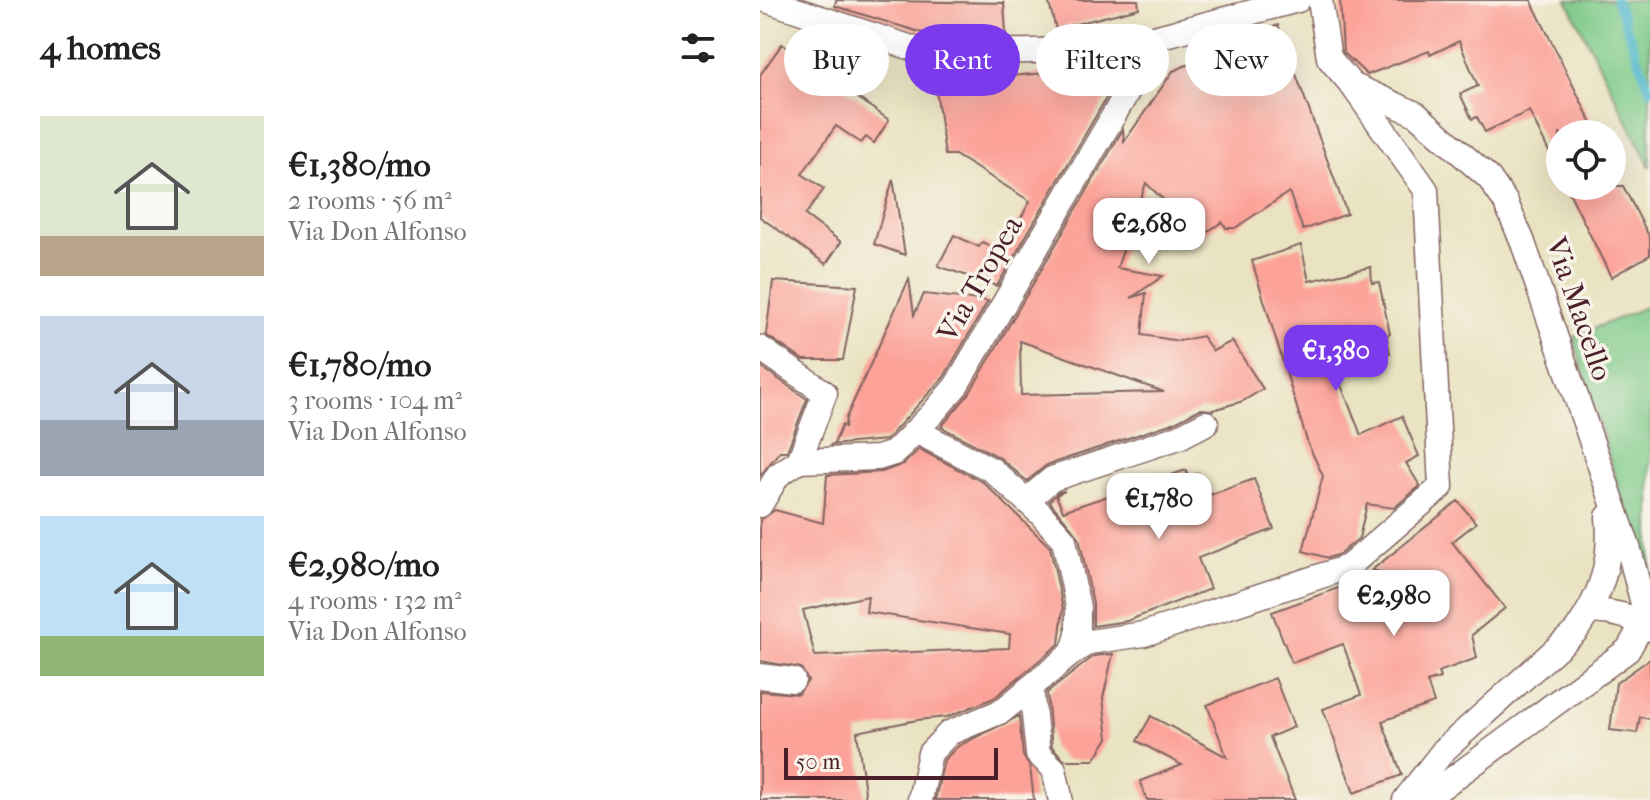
<!DOCTYPE html>
<html lang="en">
<head>
<meta charset="utf-8">
<style>
	:root { --surface:#fff; --page:#f6f6f6; --text:#222; --muted:#767676; --accent:#7c3aed }
	body { margin:0; font-family:"IM FELL French Canon",serif; background:var(--page); color:var(--text); height:100vh; display:flex; flex-direction:column; font-size:30px; white-space:nowrap }
	* { box-sizing:border-box; margin:0 }
	p { font-size:26px; color:var(--muted) }
	.icon { flex:none; width:44px; height:44px; fill:none; stroke:currentColor; stroke-width:2; stroke-linecap:round; stroke-linejoin:round }
	.map { position:relative; flex:1; overflow:hidden }
	.side { display:flex; flex-direction:column; background:var(--surface); width:760px }
	.side>* { flex:none }
	.banner { position:absolute; left:24px; top:24px; width:746px; height:72px; display:flex; gap:16px }
	.fabs { position:absolute; left:786px; top:120px; display:grid; gap:16px }
	.fabs a { display:grid; place-items:center; width:80px; height:80px; border-radius:50%; background:var(--surface); box-shadow:0 8px 32px #0002; font-size:40px }
	.scale { position:absolute; left:24px; bottom:20px; width:214px; box-sizing:border-box; padding-left:8px; border:4px solid #4a1f2b; border-top:0; font-size:22px; line-height:28px; white-space:nowrap; color:#4a1f2b; -webkit-text-stroke:6px #f7f3e8; paint-order:stroke }
	.price { position:absolute; translate:-50% -68px; padding:0 18px; border-radius:16px; background:#fff; color:#222; font-size:26px; line-height:52px; filter:drop-shadow(0 2px 4px #0008) }
	.price::after { content:''; position:absolute; left:50%; top:48px; width:24px; height:18px; margin-left:-12px; background:inherit; clip-path:polygon(0 0,100% 0,50% 100%) }
	.price.active { background:var(--accent); color:#fff }
	ul { padding:0; list-style:none }
	li { display:flex; align-items:center; gap:24px; height:200px; padding:0 40px }
	li span { display:grid; place-items:center; flex:none; width:224px; height:160px; border-radius:0px; color:#555 }
	li>.icon { margin-inline-start:auto }
	span .icon { width:96px; height:96px; fill:#fffc; stroke-width:1 }
	li b { font-size:34px }
	h2 { display:flex; justify-content:space-between; align-items:center; height:96px; padding:0 40px; font-size:34px }
	.chip { padding:0 28px; border-radius:36px; background:var(--surface); box-shadow:0 8px 32px #0002; font-size:28px; line-height:72px }
	.chip.active { background:var(--accent); color:#fff }
	main { display:flex; flex:1; min-height:0 }
	.map>svg:first-child { display:block }
</style>
</head>
<body>
<main>
<section class="side">
<h2>4 homes<svg class="icon" aria-label="filters" viewBox="0 0 24 24"><path d="M4 7h16M4 17h16"/><circle cx="9" cy="7" r="2"/><circle cx="15" cy="17" r="2"/></svg></h2>
<ul>
<li><span style="background:linear-gradient(#dfe7d0 75%,#b9a48a 0)"><svg class="icon" aria-label="home" viewBox="0 0 24 24"><path d="M3 11l9-7 9 7M6 9v11h12V9"/></svg></span><div><b>€1,380/mo</b><p>2 rooms · 56 m²</p><p>Via Don Alfonso</p></div></li>
<li><span style="background:linear-gradient(#c9d6e8 65%,#9aa5b1 0)"><svg class="icon" aria-label="home" viewBox="0 0 24 24"><path d="M3 11l9-7 9 7M6 9v11h12V9"/></svg></span><div><b>€1,780/mo</b><p>3 rooms · 104 m²</p><p>Via Don Alfonso</p></div></li>
<li><span style="background:linear-gradient(#bfe0f5 75%,#8fb573 0)"><svg class="icon" aria-label="home" viewBox="0 0 24 24"><path d="M3 11l9-7 9 7M6 9v11h12V9"/></svg></span><div><b>€2,980/mo</b><p>4 rooms · 132 m²</p><p>Via Don Alfonso</p></div></li>
</ul>
</section>
<div class="map">
<svg width="890" height="800" viewBox="0 0 890 800">
	<rect width="100%" height="100%" fill="#f7f3e8"/>
	<filter id="ink" filterUnits="userSpaceOnUse"><feTurbulence type="fractalNoise" baseFrequency=".0125" numOctaves="2"/><feDisplacementMap in="SourceGraphic" scale="16" xChannelSelector="R" yChannelSelector="G"/><feConvolveMatrix kernelMatrix="1 2 1 2 8 2 1 2 1" color-interpolation-filters="sRGB"/></filter>
	<filter id="wash" filterUnits="userSpaceOnUse"><feTurbulence type="fractalNoise" baseFrequency=".006" numOctaves="4" result="noise"/><feDisplacementMap in="SourceGraphic" scale="32" xChannelSelector="R" yChannelSelector="G"/><feGaussianBlur stdDeviation="1.8" result="paint"/><feColorMatrix in="noise" values="0 0 0 0 0 0 0 0 0 0 0 0 0 0 0 0 0 1.4 0 .05"/><feComposite in="paint" operator="in"/></filter>
	<g filter="url(#wash)">
		<rect width="100%" height="100%" fill="#eae3c2"/>
		<g fill="#7bc988" stroke="#62745a" stroke-width="2">
			<path d="M807,0H890V167Z"/>
			<path d="M890,305V593L813,337Z"/>
		</g>
		<g fill="none" stroke-linecap="round" stroke-linejoin="round">
			<path stroke="#4fb7cd" stroke-width="9" d="M856,0L890,90"/>
		</g>
		<g id="blocks">
			<g fill="#fca298" fill-rule="evenodd">
				<path d="M76,0L244,3L246,34L179,38L75,6Z"/>
				<path d="M288,0H378L379,8L296,29Z"/>
				<path d="M580,0H771L837,134H800V174L769,111L725,132L717,117L712,119L700,94L718,86L699,41L670,55L669,51L607,75L583,52Z"/>
				<path d="M518,25L587,214L543,230L529,192L475,228H466L462,222L436,240L419,215L386,183L357,268L403,276L371,298L386,293L382,335L419,341L442,336L453,351L472,341L503,389L483,401L453,410L440,409L413,423L287,465L267,481L239,457L181,427L209,394L363,129L364,142L413,71ZM260,341L404,392L261,395Z"/>
				<path d="M22,44L129,120L114,143L106,137L101,143L76,126L42,174L64,189L45,215L81,242L66,264L0,217V75Z"/>
				<path d="M359,67V76L237,286L178,266L194,235L219,247L222,242L243,252L270,201L195,155H185L175,82Z"/>
				<path d="M133,179L145,255L114,244Z"/>
				<path d="M806,186H863L890,238V255L851,277Z"/>
				<path d="M541,245L549,281L611,267L612,283L619,282L630,334L626,335L630,353L573,365L601,435L642,416L659,456L646,463L660,486L634,508L607,504L599,538L580,554L568,558L543,551L563,476L548,444L492,261Z"/>
				<path d="M149,279L154,315L164,294L228,301L184,377L126,440L70,445L74,444L82,425L85,427L86,418Z"/>
				<path d="M13,281L97,286L83,360H43L6,335Z"/>
				<path d="M0,366L47,399L27,451H20L0,476Z"/>
				<path d="M159,449L223,482L290,547L303,609L299,644L234,698L187,717L157,720L97,732L106,800H0V691L38,694L48,681L41,668L0,661V520L15,510L63,523L67,475L122,472L144,464ZM108,596L106,612L250,634L249,648L55,656L43,610Z"/>
				<path d="M426,470L428,477L438,473L450,495L494,479L514,529L438,558L450,589L367,621L333,626V604L319,537L289,501L299,492L305,491L296,495L303,511Z"/>
				<path d="M698,501L716,523L692,542L745,608L712,635L717,658L678,672L680,678L667,682L674,703L622,721L642,775L594,793L563,709L601,695L583,644L532,663L512,612L589,584L588,588L621,572L612,570Z"/>
				<path d="M353,654L343,698L348,738L334,760H305L292,747L287,693L334,656Z"/>
				<path d="M890,659V719L880,717L877,733L850,730L856,683Z"/>
				<path d="M515,678L534,727L510,737L535,800H387L380,781L422,765L377,741L391,716L467,757L447,705Z"/>
				<path d="M259,716L263,756L270,767L274,800H175L184,760L198,746Z"/>
			</g>
		</g>
	</g>
	<g filter="url(#ink)">
		<use href="#blocks" fill-opacity="0" stroke="#826460" stroke-width="2"/>
		<g fill="none" stroke-linecap="round" stroke-linejoin="round">
			<g stroke="#826460" stroke-width="27">
				<g id="street">
					<path d="M6,0L167,53L320,50L386,40L538,0"/>
					<path d="M560,0L569,58L592,85L656,114L729,178L745,201L762,240L869,550L883,604V623L868,650L664,800"/>
					<path d="M0,348L65,393L39,461L18,475L0,505"/>
					<path d="M156,431L232,470L280,513L304,540L318,607V635L312,653L242,711L189,733L170,753L160,800"/>
					<path d="M39,461L118,458L134,453L173,413L196,386L383,65L386,40"/>
					<path d="M267,500L292,479L419,437L446,423"/>
					<path d="M830,611C851,612 874,615 890,629"/>
					<path d="M312,653L329,642L384,634L588,567L681,487L666,190L592,85"/>
					<path d="M0,676L33,680"/>
					<path d="M271,687L278,754L294,769L300,797"/>
					<path d="M645,800L684,750L816,631C842,594 852,561 848,517"/>
				</g>
			</g>
			<use href="#street" stroke="#fff" stroke-width="24"/>
		</g>
	</g>
	<g text-anchor="middle" dominant-baseline="central" stroke-width="7" stroke-linejoin="round" paint-order="stroke">
		<g font-size="30" fill="#4a1f2b" stroke="#f7f3e8">
			<text transform="translate(220 279) rotate(-60)">Via Tropea</text>
			<text transform="translate(819 309) rotate(71)">Via Macello</text>
		</g>
	</g>
</svg>
<div class="fabs">
<a><svg class="icon" aria-label="locate" viewBox="0 0 24 24"><circle cx="12" cy="12" r="6"/><path d="M12 2v4M12 18v4M2 12h4M18 12h4"/></svg></a>
</div>
<div class="scale">50 m</div>
<b class="price" style="left:389px;top:266px">€2,680</b>
<b class="price active" style="left:576px;top:393px">€1,380</b>
<b class="price" style="left:399px;top:541px">€1,780</b>
<b class="price" style="left:634px;top:638px">€2,980</b>
<div class="banner">
<a class="chip">Buy</a>
<a class="chip active">Rent</a>
<a class="chip">Filters</a>
<a class="chip">New</a>
</div>
</div>
</main>
</body>
</html>
